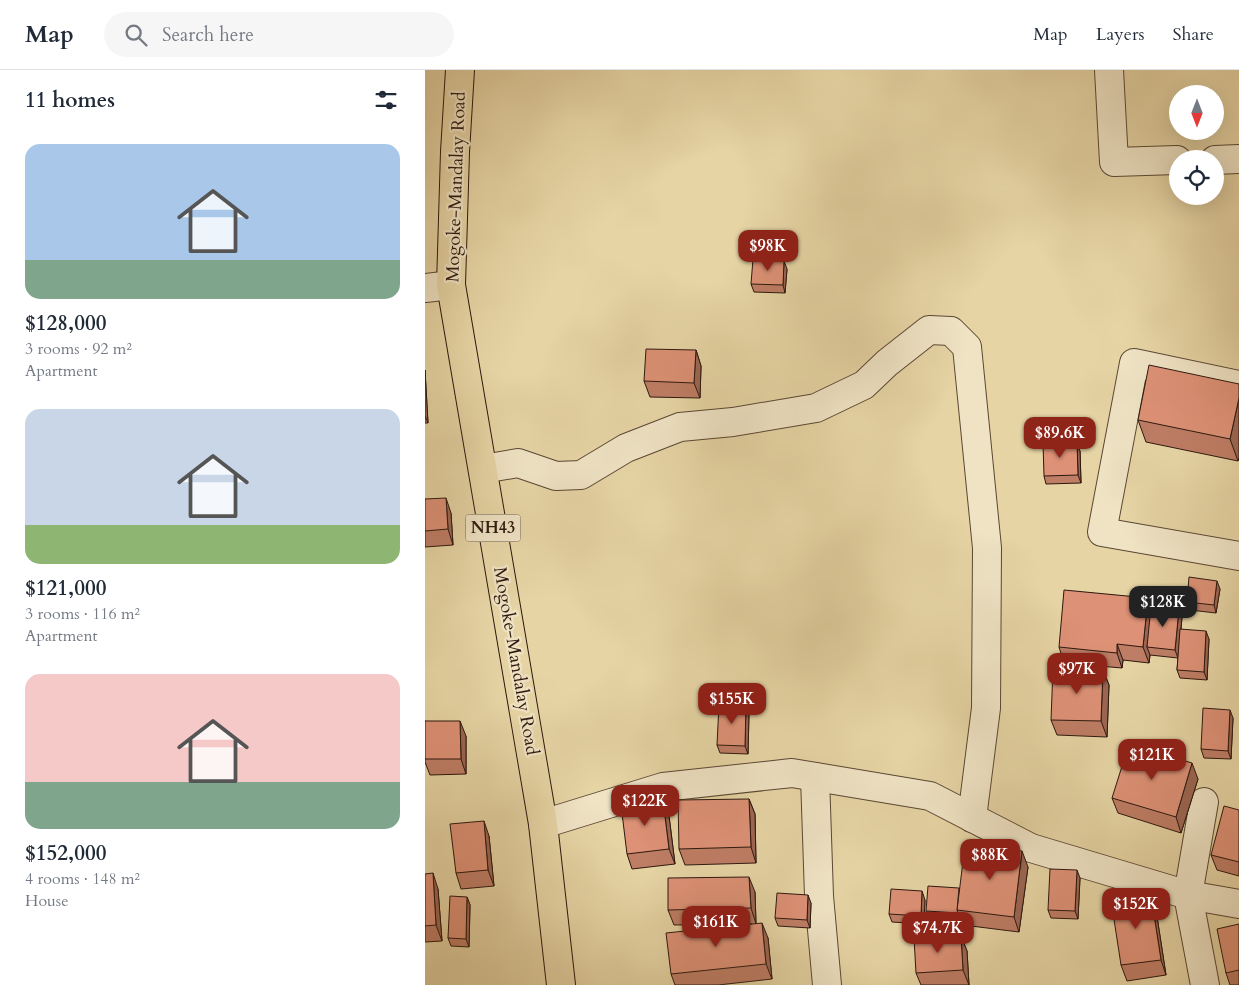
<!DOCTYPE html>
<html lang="en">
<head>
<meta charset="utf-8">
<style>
	:root { --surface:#fff; --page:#f6f6f7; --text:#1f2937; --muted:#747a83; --line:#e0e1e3; --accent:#8f2418 }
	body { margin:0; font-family:Cardo,serif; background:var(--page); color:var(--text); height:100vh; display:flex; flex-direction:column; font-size:19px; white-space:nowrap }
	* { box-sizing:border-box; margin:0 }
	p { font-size:16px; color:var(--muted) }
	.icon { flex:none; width:28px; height:28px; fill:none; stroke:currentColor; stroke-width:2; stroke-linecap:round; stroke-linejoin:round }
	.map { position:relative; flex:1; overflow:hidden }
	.panel { display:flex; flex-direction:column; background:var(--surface); width:425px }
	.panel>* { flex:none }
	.needle { width:32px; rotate:180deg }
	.buttons { position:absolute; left:744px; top:15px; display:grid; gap:10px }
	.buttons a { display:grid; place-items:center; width:55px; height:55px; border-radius:50%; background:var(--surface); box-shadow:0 5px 20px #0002; font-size:25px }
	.price { position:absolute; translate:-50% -42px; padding:0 11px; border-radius:10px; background:var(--accent); color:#fff; font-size:16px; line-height:32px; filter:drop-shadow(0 1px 2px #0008) }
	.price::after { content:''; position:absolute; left:50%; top:30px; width:15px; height:11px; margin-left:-8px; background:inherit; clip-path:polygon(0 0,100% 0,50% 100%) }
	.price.current { background:#222; color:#fff }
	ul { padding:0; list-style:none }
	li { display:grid; align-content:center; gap:10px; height:265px; padding:0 25px }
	li span { display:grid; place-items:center; height:155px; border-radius:15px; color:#555 }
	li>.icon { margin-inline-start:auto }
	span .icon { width:90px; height:90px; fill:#fffc; stroke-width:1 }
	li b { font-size:21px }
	h2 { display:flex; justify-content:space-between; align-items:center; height:60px; padding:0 25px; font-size:21px }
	header { display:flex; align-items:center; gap:30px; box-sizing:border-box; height:70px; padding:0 25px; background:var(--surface); border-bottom:1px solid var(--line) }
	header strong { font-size:24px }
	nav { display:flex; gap:28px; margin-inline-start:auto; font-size:18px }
	.search { width:350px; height:45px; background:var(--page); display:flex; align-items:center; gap:12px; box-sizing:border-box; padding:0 18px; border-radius:28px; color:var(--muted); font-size:19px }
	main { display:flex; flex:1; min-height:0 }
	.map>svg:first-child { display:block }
</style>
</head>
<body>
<header>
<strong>Map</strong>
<div class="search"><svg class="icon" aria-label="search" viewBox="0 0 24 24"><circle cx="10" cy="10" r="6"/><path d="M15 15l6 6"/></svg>Search here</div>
<nav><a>Map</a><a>Layers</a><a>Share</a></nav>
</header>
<main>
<section class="panel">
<h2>11 homes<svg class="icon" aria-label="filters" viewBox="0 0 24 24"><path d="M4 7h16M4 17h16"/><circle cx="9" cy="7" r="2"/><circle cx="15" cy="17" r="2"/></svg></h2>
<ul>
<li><span style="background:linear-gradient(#a9c7e8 75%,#7fa58c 0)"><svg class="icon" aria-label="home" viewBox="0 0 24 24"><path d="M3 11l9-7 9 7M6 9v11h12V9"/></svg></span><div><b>$128,000</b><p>3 rooms · 92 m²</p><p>Apartment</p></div></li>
<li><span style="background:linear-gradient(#c9d6e8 75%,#8fb573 0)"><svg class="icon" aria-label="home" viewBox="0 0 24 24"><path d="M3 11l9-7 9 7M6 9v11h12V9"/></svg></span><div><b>$121,000</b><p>3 rooms · 116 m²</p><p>Apartment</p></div></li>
<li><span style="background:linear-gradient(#f6c9c9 70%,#7fa58c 0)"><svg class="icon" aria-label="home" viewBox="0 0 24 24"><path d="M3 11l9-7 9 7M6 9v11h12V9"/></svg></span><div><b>$152,000</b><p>4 rooms · 148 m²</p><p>House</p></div></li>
</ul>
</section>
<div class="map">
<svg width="814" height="915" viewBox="0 0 814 915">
	<rect width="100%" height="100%" fill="#e6d4a4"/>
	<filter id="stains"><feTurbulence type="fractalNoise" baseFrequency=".004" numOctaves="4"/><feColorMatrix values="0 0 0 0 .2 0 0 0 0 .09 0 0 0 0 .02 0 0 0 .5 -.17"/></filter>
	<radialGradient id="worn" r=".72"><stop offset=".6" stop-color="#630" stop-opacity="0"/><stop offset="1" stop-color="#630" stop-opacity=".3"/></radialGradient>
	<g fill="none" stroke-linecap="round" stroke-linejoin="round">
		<g stroke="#5b4734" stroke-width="30">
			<g id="minor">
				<path d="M684,0L689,92L752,90"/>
				<path d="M790,90L814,89"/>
				<path d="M0,218L26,215"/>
				<path d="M814,315L709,293L677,462L814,486"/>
				<path d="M58,399L93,393L131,406L156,405L201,378L255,357L308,352L391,338L439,315L462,293L504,260L526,261L542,277L562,478L561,638L547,748"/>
				<path d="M390,707L394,826L402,915"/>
				<path d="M779,732L763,825L780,915"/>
				<path d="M118,754L238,717L367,703L505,726L606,778L763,825L814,834"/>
			</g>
		</g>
		<g stroke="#2d180e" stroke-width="30">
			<path id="highway" d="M35,0L30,82L26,215L118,754L136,915"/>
		</g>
		<use href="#minor" stroke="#efe3c4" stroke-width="28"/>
		<use href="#highway" stroke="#e6d4a4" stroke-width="28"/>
	</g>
	<g fill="#be7d65" stroke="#2d180e">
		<path d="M362,199L360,223L329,222L326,214Z"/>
		<path d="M271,280L276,296L275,328L225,327L219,311Z"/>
		<path d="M0,300L3,353H0Z"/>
		<path d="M814,314L813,391L721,372L713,350Z"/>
		<path d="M655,381L656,413L621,414L619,406Z"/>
		<path d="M0,429L26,443L28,475L0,477Z"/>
		<path d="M795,519L791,543L765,540L762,532Z"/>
		<path d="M726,536L757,547L756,559L784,569L782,610L755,608L752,600L753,588L725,585L724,593L698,590L697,598L639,593L634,577Z"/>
		<path d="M678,600L684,615L682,667L632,665L626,650Z"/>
		<path d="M321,635L324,643L323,684L295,683L292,675Z"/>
		<path d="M808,648L806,689L779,688L776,679Z"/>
		<path d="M0,651L41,666V704L5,705L0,692Z"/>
		<path d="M773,709L756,763L693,743L687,728Z"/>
		<path d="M324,729L330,744L331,793L260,795L254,779Z"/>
		<path d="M814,740V806L792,800L786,785Z"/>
		<path d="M244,746L250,794L207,799L202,784Z"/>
		<path d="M64,766L69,816L36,819L31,803Z"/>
		<path d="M603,797L594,862L538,855L536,850V851L504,849L501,841L535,819Z"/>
		<path d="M0,804L13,819L17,871L0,872Z"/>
		<path d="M655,808L653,849L626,848L623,840Z"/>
		<path d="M330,822L331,853L343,868L347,909L293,915H250L246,904L327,854L249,855L243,840Z"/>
		<path d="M726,825L731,840L741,905L702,911L696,895Z"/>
		<path d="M42,827L45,835L44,877L26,876L23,868Z"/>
		<path d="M500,830L499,854L467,852L464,844Z"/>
		<path d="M386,833L385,858L353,856L350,848Z"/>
		<path d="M814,854V915H805L801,903Z"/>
		<path d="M536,866L542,881L544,915H496L491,903Z"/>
	</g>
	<g fill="#9b6653" stroke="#2d180e">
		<path d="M359,191L362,199L360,223L358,215Z"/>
		<path d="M271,280L276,296L275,328L269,313Z"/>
		<path d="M0,300L3,353L0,346Z"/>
		<path d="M814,328V388L813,391L805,369Z"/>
		<path d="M652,372L655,381L656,413L653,405Z"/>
		<path d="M21,428L26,443L28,475L23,459Z"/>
		<path d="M792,511L795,519L791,543L789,535Z"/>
		<path d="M723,528L729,544L722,577L725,585L724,593L718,577Z"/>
		<path d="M754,539L757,547L753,588L750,580Z"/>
		<path d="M781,561L784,569L782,610L779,602Z"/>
		<path d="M692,574L698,590L697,598L692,583Z"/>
		<path d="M678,600L684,615L682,667L676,651Z"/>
		<path d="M321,635L324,643L323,684L320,676Z"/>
		<path d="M805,640L808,648L806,689L803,681Z"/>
		<path d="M35,651L41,666V704L36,689Z"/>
		<path d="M767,693L773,709L756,763L751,747Z"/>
		<path d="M324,729L330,744L331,793L326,777Z"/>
		<path d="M238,730L244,746L250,794L244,779Z"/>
		<path d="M59,751L64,766L69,816L63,800Z"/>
		<path d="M597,781L603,797L594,862L589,847Z"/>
		<path d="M652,800L655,808L653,849L650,841Z"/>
		<path d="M8,803L13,819L17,871L11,855Z"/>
		<path d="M324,807L330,822L331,854L326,838Z"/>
		<path d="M497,821L500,830L499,854L496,846Z"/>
		<path d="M383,825L386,833L385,858L382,850Z"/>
		<path d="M726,825L731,840L741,905L736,890Z"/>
		<path d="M42,827L45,835L44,877L41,869Z"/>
		<path d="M337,853L343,868L347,909L341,894Z"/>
		<path d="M536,866L542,881L544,915L538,900Z"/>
	</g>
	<g fill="#dd9176" stroke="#2d180e">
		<path d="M328,189L359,191L358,215L326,214Z"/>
		<path d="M221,279L271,280L269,313L219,311Z"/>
		<path d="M724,295L814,314V328L805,369L713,350Z"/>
		<path d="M652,372L653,405L619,406L618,373Z"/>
		<path d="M21,428L23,459L0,461V429Z"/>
		<path d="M764,507L792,511L789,535L762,532Z"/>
		<path d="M639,520L723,528L718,577L692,574V583L634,577Z"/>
		<path d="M726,536L754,539L750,580L722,577Z"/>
		<path d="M755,559L781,561L779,602L752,600Z"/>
		<path d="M628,598L678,600L676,651L626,650Z"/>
		<path d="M294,634L321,635L320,676L292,675Z"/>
		<path d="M778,638L805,640L803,681L776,679Z"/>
		<path d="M0,651H35L36,689H0Z"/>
		<path d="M704,674L767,693L751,747L687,728Z"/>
		<path d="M324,729L326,777L254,779L253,730Z"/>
		<path d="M238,730L244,779L202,784L196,735Z"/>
		<path d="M799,736L814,740V792L786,785Z"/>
		<path d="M59,751L63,800L31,803L25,754Z"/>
		<path d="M540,775L597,781L589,847L532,840Z"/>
		<path d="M625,799L652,800L650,841L623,840Z"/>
		<path d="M8,803L11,855L0,856V804Z"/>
		<path d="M324,807L326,838L243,840V808Z"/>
		<path d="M503,816L534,818L532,840L533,843L501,841Z"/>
		<path d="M466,819L497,821L496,846L464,844Z"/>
		<path d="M352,823L383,825L382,850L350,848Z"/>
		<path d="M726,825L736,890L696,895L686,830Z"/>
		<path d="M25,826L42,827L41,869L23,868Z"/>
		<path d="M337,853L341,894L246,904L241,863Z"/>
		<path d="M814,854V900L801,903L792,859Z"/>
		<path d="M536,866L538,900L491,903L489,868Z"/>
	</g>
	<g text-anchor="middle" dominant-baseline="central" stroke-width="4.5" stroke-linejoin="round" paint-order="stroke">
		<rect fill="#efe3c4" stroke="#675545" stroke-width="1" x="40.5" y="444.5" width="55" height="27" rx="4"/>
		<g font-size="16" font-weight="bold" fill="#2d180e">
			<text x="68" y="458">NH43</text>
		</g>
		<g font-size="18" fill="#2d180e" stroke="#efe3c4">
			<text transform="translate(31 117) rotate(-88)">Mogoke-Mandalay Road</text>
			<text transform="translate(91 591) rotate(80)">Mogoke-Mandalay Road</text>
		</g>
	</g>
	<rect width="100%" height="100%" filter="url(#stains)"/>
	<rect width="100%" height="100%" fill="url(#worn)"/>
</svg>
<div class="buttons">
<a><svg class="needle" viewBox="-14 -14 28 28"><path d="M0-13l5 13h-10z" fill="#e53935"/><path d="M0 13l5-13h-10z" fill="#747a83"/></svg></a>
<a><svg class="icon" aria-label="locate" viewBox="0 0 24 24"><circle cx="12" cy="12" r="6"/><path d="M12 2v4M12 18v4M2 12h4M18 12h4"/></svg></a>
</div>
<b class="price" style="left:343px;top:202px">$98K</b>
<b class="price" style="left:635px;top:389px">$89.6K</b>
<b class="price current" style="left:738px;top:558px">$128K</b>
<b class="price" style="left:652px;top:625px">$97K</b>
<b class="price" style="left:307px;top:655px">$155K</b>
<b class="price" style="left:727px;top:711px">$121K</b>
<b class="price" style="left:220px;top:757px">$122K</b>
<b class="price" style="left:565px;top:811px">$88K</b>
<b class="price" style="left:711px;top:860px">$152K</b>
<b class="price" style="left:291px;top:878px">$161K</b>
<b class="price" style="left:513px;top:884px">$74.7K</b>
</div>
</main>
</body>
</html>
